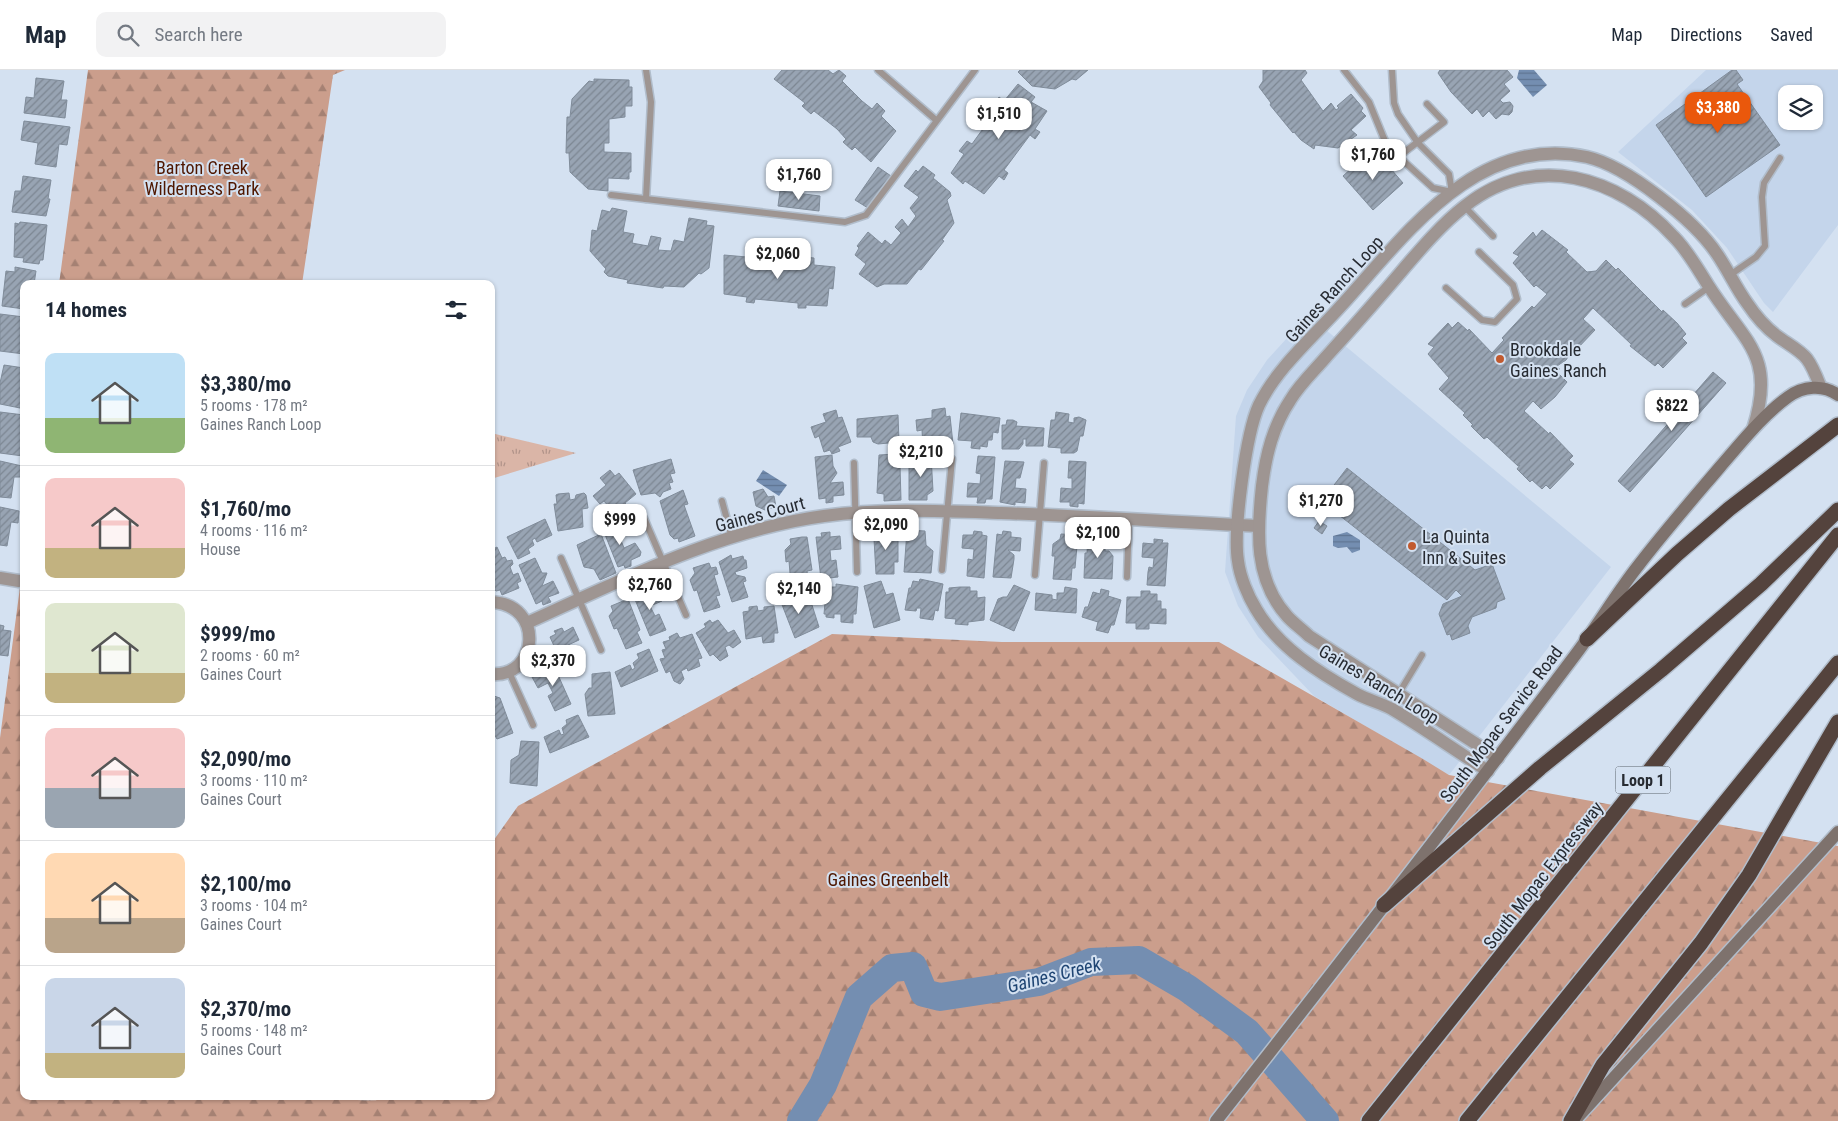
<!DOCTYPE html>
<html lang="en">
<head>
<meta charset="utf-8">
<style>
	:root { --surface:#fff; --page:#f2f2f3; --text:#1f2937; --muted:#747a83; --line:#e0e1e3; --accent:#ea580c }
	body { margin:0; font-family:"Roboto Condensed",sans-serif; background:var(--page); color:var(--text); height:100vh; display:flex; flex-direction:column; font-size:19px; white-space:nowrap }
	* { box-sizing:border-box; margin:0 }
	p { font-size:16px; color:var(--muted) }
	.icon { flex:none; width:28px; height:28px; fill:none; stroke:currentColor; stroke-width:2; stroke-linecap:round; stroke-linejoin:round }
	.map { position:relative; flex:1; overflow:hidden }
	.drawer { position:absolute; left:20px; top:210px; width:475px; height:820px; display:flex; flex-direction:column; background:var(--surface); border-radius:10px; box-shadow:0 1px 4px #0004 }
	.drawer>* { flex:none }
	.buttons { position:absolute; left:1778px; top:15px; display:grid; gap:10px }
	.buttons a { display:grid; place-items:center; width:45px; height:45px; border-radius:10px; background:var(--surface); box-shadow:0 1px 4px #0004; font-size:25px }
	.price { position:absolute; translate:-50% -42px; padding:0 11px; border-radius:10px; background:#fff; color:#222; font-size:16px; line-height:32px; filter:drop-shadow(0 1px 2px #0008) }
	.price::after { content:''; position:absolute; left:50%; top:30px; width:15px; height:11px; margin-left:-8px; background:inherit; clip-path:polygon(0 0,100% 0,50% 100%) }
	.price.on { background:var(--accent); color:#fff }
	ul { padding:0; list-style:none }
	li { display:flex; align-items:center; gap:15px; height:125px; padding:0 25px }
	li+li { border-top:1px solid var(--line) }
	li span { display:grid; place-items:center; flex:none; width:140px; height:100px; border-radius:10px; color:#555 }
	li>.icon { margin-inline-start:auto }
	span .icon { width:60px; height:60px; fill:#fffc; stroke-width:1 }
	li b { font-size:21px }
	h2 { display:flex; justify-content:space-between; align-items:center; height:60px; padding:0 25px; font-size:21px }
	header { display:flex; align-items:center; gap:30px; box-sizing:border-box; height:70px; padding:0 25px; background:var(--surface); border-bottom:1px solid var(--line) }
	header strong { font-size:24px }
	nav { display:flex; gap:28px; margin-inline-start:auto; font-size:18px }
	.search { width:350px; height:45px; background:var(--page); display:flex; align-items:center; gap:12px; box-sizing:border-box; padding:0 18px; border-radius:10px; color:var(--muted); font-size:19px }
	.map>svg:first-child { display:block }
</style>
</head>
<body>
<header>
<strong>Map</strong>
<div class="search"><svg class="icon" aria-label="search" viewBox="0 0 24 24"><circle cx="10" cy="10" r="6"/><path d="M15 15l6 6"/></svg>Search here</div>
<nav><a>Map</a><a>Directions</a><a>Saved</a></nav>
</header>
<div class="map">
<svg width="1838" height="1051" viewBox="0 0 1838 1051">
	<defs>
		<pattern id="grass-tufts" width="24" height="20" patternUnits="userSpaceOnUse" patternTransform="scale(1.25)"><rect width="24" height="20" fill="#dab5a7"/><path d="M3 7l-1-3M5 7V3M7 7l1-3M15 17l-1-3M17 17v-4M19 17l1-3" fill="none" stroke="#b19389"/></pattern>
		<pattern id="forest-firs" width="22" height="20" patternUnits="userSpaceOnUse" patternTransform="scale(1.25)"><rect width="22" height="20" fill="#cb9e8c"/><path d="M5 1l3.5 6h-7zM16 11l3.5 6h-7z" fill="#a58173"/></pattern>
		<pattern id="water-rules" width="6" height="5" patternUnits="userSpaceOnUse" patternTransform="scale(1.25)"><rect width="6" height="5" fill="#748eb1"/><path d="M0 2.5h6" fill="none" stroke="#5f7491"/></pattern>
		<pattern id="building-hatch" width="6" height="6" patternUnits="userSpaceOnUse" patternTransform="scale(1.25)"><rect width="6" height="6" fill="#98a4b3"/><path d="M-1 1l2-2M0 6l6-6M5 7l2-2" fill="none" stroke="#7c8692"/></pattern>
	</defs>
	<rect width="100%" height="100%" fill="#d4e1f1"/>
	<g fill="#c4d5eb" fill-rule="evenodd">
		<path d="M1706,0H1838V155L1773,242L1764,233L1727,178L1692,140L1618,82ZM1786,24H1814V51H1786Z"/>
		<path d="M1308,245L1611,497L1449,705L1314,626L1258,567L1238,536L1225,502L1236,346L1247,320L1267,290Z"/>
	</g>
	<g fill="url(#grass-tufts)">
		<path d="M491,363L576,383L491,409Z"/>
		<path d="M283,1026H392L376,1031Z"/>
	</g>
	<g fill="url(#forest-firs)">
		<path d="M88,0H345L333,5L302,214H59Z"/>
		<path d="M24,487V1026H283L376,1031L378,1026H491V774L518,736L832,564L1002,572H1219L1423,689L1449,705L1838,776V1051H0V668Z"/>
	</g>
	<g fill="url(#water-rules)">
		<path d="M1519,0H1534L1547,15L1533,27L1517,8Z"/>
		<path d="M763,400L787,415L779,426L756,411Z"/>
		<path d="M1347,462L1360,470V480L1352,483L1347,477L1338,478L1333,476V466Z"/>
	</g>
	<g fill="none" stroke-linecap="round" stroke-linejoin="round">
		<path stroke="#748eb1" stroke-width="28" d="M801,1051L823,1015L859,927L892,898L913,896L924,923L940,927L1039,912L1091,892L1139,890L1187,918L1247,962L1325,1051"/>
	</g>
	<g fill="url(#building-hatch)" stroke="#808c9a">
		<path d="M782,0H828L833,4L839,0L846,6L842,11L862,31L872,39L877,33L885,41L881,46L896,61L871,92L855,77L852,80L843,72L846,69L837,59L814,41L811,44L802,36L805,33L774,9Z"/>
		<path d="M1020,0H1088L1076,10L1072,9L1055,19L1032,16L1018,2Z"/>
		<path d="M1263,0H1305L1307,3L1301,10L1323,41L1331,33L1336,40L1339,38L1337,36L1351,24L1363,38L1361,41L1366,46L1351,60L1357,65L1338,78L1315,75L1314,79L1301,70L1294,62L1293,63L1270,35L1271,33L1259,17L1263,11Z"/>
		<path d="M1507,0L1513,7L1504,14L1510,21L1500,30L1503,33L1510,32L1513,36L1512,42L1509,45L1502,44L1496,49L1489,41L1483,47L1477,39L1472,44L1451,22L1438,3L1440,0Z"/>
		<path d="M1732,0H1736L1743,10L1737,14L1780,75L1706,127L1656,55Z"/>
		<path d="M36,8L64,11L61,30H67L65,48L24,43L26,27L34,28Z"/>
		<path d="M594,9L629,10V17H632V36H625V47L609,49V73H604V82L631,83V102H629V109L608,108V121L588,119L570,102L569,83H566L567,47H570L572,29L589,11L594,12Z"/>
		<path d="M1018,14L1035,27L1031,32L1047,41L1035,59L1040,62L1035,69L1030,65L1004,100L1008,103L1004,110L999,106L984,124L965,111L963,114L951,103L964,84L959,81L967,71L972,74L995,42L991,39L999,27L1004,31Z"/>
		<path d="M24,51L70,57L67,75L59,74L56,97L35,94L38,73L21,70Z"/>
		<path d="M1378,84L1403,113L1373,140L1343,106L1362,89L1366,94Z"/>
		<path d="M923,96L935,105L933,108L950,122L951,126L947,130L954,153L942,170L944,171L921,200L919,199L907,214H884L877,217L859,204L866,194L855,185L859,178L857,176L868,162L882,174L885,170L891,175L901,163L895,157L902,149L908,157L916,146L910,138L919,127L904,116L916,100L918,102Z"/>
		<path d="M878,97L891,106L868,138L855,130Z"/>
		<path d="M23,106L51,110L48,129H50L46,146L12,142L15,121H21Z"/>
		<path d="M780,121L820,126L819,141L778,136Z"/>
		<path d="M612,138L627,141L623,162L634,164L632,173L648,176L651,166L661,168L658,180L671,181L674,170L684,172L689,148L707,151L706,155L714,156L709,198L701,204L699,203L684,217L664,216L663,218L627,213L628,210L608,206L604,202L606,199L590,181L592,160L597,161L602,140L610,142Z"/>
		<path d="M20,152L47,155L43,190H40L39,194L23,192L24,188L14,187L15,153L19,154Z"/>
		<path d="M1542,160L1568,180L1566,182L1587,202L1596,201L1606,190L1616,200L1618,198L1662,242L1663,240L1677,253L1686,264L1682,268L1687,273L1663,298L1658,293L1655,296L1630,276L1633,272L1631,274L1593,238L1583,249L1595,260L1575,281L1573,279L1566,290L1557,296L1560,299L1557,302L1567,312L1555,327L1541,339L1533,331L1524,341L1549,364L1550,362L1573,386L1569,390L1574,394L1550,419L1546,415L1542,419L1532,410L1530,412L1517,399L1520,395L1518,396L1487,367L1484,369L1471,356L1473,355L1463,345L1465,343L1439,319L1449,308L1428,284L1434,277L1428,274L1448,253L1452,258L1458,252L1468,261L1469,259L1492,283L1504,270L1502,268L1528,240L1532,236L1534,238L1547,224L1536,215L1534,217L1513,193L1519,186L1513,183L1533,162L1536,167Z"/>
		<path d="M747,180L760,181V188L773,191L801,193L802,187L814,188V195L835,197L833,219L829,218L827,236L806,235V238H798V233L755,229L754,233L746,232L747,227L724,224V185L747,187Z"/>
		<path d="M15,197L36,201L34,214H24V239L2,236L6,201L15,202Z"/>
		<path d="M0,244L24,247V284L0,281Z"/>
		<path d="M4,295L24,298V333L22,332L20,338L0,334V313Z"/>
		<path d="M1713,302L1726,313L1630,422L1618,411Z"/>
		<path d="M945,338L946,347L950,346L953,374L939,375V379L930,380V376L923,377L922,360L917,361L916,350L932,348V340Z"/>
		<path d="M836,340L838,348L842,347L851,372L838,377L840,381L832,384L830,380L824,382L819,366L815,368L811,357L826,352L823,344Z"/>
		<path d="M0,342L24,345L23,386L0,383Z"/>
		<path d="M1056,342L1069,344L1068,352L1074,353V348L1079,347L1086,350L1083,366H1080L1077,381L1074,383H1061V378L1048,377L1051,350H1055Z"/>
		<path d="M961,343L1000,348L998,363L993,362L992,370H988L987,377L980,376V379L971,378L972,371L958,370Z"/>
		<path d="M898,345L899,372L878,374L873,372L871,367H857V349Z"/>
		<path d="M1007,350H1013L1017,352L1016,356L1044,358L1043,376H1026V369H1023V374L1019,379H1002V355H1006Z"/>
		<path d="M896,384L897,396H900L901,430L884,431V424L877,423L879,385Z"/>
		<path d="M913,384L931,385L933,421L927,425V430H909V396H913Z"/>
		<path d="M832,385L833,396L837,403L830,413L843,412L844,425L833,426V432L826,433V428L819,429L815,387Z"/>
		<path d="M978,386L995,387L992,429H986L985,433H977L978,427H967L968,413L980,414L981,404L976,403Z"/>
		<path d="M671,389L675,403L670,404L673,412L669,413L671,419L663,422L660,427L655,423L641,425L633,400Z"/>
		<path d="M0,391L22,396L20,407H14L11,428L0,427Z"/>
		<path d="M1005,391L1024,392L1020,408H1016L1015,418L1026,419L1025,433L1015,432V435L1000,432Z"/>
		<path d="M1069,391L1086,392L1084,434L1078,433V437L1070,436V432H1060L1061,418L1072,419V408H1068Z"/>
		<path d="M1347,398L1475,500L1492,494L1505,529L1497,532L1496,538L1472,547L1468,556L1470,563L1452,570L1450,564L1447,565L1439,544L1443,534L1462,526L1456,520L1447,530L1325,434L1335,422L1331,419Z"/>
		<path d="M610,400L615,406L619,403L636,424L625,433L628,437L621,442L619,439L614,443L604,431L600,434L593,426L606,415L600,408Z"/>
		<path d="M763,419L768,427L774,426L776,437L765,440L756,436L753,422Z"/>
		<path d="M683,420L688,434L684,435L695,466L679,472L678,468L674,469L670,465L660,431Z"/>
		<path d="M569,423L570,430L575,429L576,425L584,423L586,425L588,438L582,439L583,457L558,461L554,434H557L556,425L558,424Z"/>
		<path d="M0,437L19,441L18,453L11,452L7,476L0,475Z"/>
		<path d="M545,449L552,465L537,472L535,468L532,470L534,475L528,479L530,483L518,489L507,467Z"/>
		<path d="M618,451L624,467L620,468L624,478L635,473L641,482L640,486L631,490V496L625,498L624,495L618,497L602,457Z"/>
		<path d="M1319,451L1327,456L1322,464L1314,458Z"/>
		<path d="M884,458L898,459V492H894V504H876L874,469L880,463L881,459Z"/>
		<path d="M907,460L925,461L926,475L933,481L931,503L904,502Z"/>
		<path d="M974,461L982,462V465L987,466L984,508L967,506L968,489L973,490L974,479L962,478L963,465H973Z"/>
		<path d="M1003,461L1011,462V467L1021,468L1020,481L1008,480L1014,485V489L1011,508L993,507L997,464L1002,465Z"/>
		<path d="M830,462V467L840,466L841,479L830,480L831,491L836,490L838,507L821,509L816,467H822L821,463Z"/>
		<path d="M601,464L616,503L600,510L594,499L584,497L577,475Z"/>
		<path d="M1061,464L1078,465L1075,498H1072L1071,510L1053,509L1055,486H1052L1053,474L1060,469Z"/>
		<path d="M1090,465L1105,466V481H1109L1113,486L1112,509L1084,508L1085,483H1087L1088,466Z"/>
		<path d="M802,467H807L812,500L807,501L808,512L791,515L789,491L786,492L785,480L791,474L790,469Z"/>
		<path d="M1154,469L1163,470L1162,473H1168L1165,516L1147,515L1148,502L1149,497L1153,498L1154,488L1142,487L1143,473L1154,474Z"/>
		<path d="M497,477L502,488L505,487L507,491L512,490L513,494L510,497L513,505L518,503L521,511L517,513L519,518L502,525L500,520L496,521L491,515V480Z"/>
		<path d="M731,485L732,489L743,486L744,490H746L747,498L735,502L736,505L745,507L746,511L743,512L748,527L732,532L719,492Z"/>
		<path d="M535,488L542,503H547L542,516L553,511L559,523L548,527L551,532L543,535L542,531L536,534L519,495Z"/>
		<path d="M709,493L711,498L716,497L718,504L714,505L720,525L716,526L720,537L704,542L697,520L694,521L690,510L695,503L693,498Z"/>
		<path d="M920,509L943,514L938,541L935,540L933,550L920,548L921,538H917L916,541L905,540L909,518H911L913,511L919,512Z"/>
		<path d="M881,511L886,525L893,523L900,550L874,558L864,516Z"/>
		<path d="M836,514L858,517L856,544H853V553L841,552V544H834V548L826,547V544H824L825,533L828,534L830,517H836Z"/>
		<path d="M1014,515L1030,522L1014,561L990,550L998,529L1003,527H1007Z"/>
		<path d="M960,517H970V521H977V528L985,527L984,550L968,552V555L955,554L956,549L945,548L946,522H949V518Z"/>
		<path d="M1065,517L1077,519L1076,543L1035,540L1036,523L1052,525V529L1057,530V523H1064Z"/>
		<path d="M645,519L647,523L657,519L662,531L650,536L655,546L659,544L666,560L650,566L634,527L639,525L638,522Z"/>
		<path d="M1101,519L1109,521L1108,526L1121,530L1114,555H1111L1108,563L1096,560L1098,552L1082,547L1085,537H1088L1093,522L1100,524Z"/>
		<path d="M796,521L802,534L812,535L819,557L795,568L779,527Z"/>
		<path d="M1141,521H1150V524H1157V531H1161V539H1166V554L1149,553V559H1136V553H1126L1127,527H1141Z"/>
		<path d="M628,529L640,560L637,562L642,573L626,579L617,558L614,559L609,546L613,541L611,536Z"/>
		<path d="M757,536L758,541L764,540V537L774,536L778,563H774V572L763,573L762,566L746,569L743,542L749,541V537Z"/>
		<path d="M710,550L712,553L718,550L728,563L734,560L741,572L733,578L729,575L725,577L728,586L720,591L713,584L710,586L696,563L706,557L704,554Z"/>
		<path d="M0,555L4,556L3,560L11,561L8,586L0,585Z"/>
		<path d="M573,557L579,570L568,575L569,577L573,576L580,579L579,588L583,598L567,605L550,567L556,564L554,561L562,558L564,562Z"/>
		<path d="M677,563L680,568L692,564L702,588L698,589L700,596L688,601L687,598L681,601L684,609L680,614L674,611L670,601L666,603L660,589L665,588L662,580L666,579L663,572L670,570L669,567Z"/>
		<path d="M649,579L658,601L621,617L615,602L630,595L632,600L635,598L633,593L639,588L637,584Z"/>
		<path d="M547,594L549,598L554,596L571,634L555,641L548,626L553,623L548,613L538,618L532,607L541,602L539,598Z"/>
		<path d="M610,602L615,644L588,646L585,624L589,618H592V604Z"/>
		<path d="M492,621L494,626L500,628L513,663L497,669L491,659Z"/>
		<path d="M578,645L589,667L550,683L544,667L559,660L561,665L564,664L562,658L567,654L566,650Z"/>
		<path d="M521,671L539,672L537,716L510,713L511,690L519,685Z"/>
	</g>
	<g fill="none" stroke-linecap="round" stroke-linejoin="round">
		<g stroke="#b1bdcb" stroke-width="9">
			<g id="service">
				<path d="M878,0L936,50"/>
				<path d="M1344,0L1369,32L1387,76L1433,118L1452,122L1449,104L1418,73L1398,44L1394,33L1392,0"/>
				<path d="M1398,87L1444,52L1427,34"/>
				<path d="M611,125L845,152L866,145L975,0"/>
				<path d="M646,129L651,32L646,0"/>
				<path d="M1464,136L1493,166"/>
				<path d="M1730,205L1756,187L1765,176L1762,127L1764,113L1780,88"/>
				<path d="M1446,218L1482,250L1495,252L1517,229L1513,215L1479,182"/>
				<path d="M1685,234L1709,217"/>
				<path d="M854,393L857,502"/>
				<path d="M722,431L732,468"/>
				<path d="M644,448L686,545"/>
				<path d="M561,488L601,580"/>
				<path d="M942,500L952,389"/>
				<path d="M1035,505L1044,393"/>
				<path d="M1127,507L1129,449"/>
				<path d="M509,602L533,655"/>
				<path d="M1399,623L1422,585"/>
			</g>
		</g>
		<g stroke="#b1bdcb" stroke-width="15">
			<g id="minor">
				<path d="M0,508L19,511"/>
				<path d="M491,532C545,534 539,608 491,604"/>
				<path d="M527,553C622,510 720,460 824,446C882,438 943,441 1001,443C1087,446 1172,452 1258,456"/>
				<path d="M1498,688L1309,566C1302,559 1293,553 1287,546C1254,509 1257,462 1262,416C1266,384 1273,356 1291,329C1300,314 1314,301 1326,287C1344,267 1363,246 1381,225C1406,197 1435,159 1465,136C1535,81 1618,106 1674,167C1688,181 1697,198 1708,215C1744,272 1777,285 1753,359"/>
				<path d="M1488,701C1456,681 1424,658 1392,639C1381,633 1368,630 1357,624C1319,603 1278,577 1256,539C1248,526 1240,507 1238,491C1233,460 1246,363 1259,335C1277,298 1313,267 1340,237C1405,166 1476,63 1587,87C1627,96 1695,151 1717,184C1728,200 1736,218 1747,233C1755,245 1765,257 1777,266C1786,273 1800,280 1807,289C1813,297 1817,308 1821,318"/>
			</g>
		</g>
		<g stroke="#b1bdcb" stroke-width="15">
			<g id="secondary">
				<path d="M1577,1048L1838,762"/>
				<path d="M1216,1051C1338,896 1458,741 1576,584C1598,555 1616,524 1638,496C1664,462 1692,430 1720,397C1741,373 1762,346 1788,327C1803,316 1823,314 1838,325"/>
			</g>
		</g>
		<g stroke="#b1bdcb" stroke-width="18">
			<g id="motorway">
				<path d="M1587,569L1677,484L1729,439L1838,355"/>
				<path d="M1384,835L1540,698L1661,600L1761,514L1838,440"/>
				<path d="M1369,1051L1838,465"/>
				<path d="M1467,1051L1838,593"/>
				<path d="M1571,1051L1603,995L1701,873L1749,805L1838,652"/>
			</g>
		</g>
		<use href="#service" stroke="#9e9592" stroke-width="6"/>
		<use href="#minor" stroke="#9e9592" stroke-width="12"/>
		<use href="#secondary" stroke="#7e726d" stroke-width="12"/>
		<use href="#motorway" stroke="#54433d" stroke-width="15"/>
	</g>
	<g fill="#c15a2f" stroke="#d4e1f1" stroke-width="2">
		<circle cx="1500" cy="289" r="5"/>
		<circle cx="1412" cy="476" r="5"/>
	</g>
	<g text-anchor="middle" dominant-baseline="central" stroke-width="4" stroke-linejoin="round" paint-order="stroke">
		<rect fill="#d4e1f1" stroke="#5b626b" stroke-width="1" x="1615.5" y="696.5" width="55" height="27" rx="4"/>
		<g font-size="16" font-weight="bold" fill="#272b32">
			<text x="1643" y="710">Loop 1</text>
		</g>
		<g font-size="18" fill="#4f1700" stroke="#d4e1f1">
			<text x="202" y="97">Barton Creek<tspan x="202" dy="21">Wilderness Park</tspan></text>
			<text x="888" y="809">Gaines Greenbelt</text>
		</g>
		<g font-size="18" fill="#272b32" stroke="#d4e1f1">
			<text transform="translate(1334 219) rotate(-48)">Gaines Ranch Loop</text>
			<text transform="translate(760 444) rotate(-15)">Gaines Court</text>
			<text transform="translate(1379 614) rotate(31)">Gaines Ranch Loop</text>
			<text transform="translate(1501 654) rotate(-53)">South Mopac Service Road</text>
			<text transform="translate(1543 805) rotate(-52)">South Mopac Expressway</text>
		</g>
		<g font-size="18" fill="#272b32" stroke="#d4e1f1" text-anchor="start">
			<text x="1510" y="279">Brookdale<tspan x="1510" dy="21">Gaines Ranch</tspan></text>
			<text x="1422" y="466">La Quinta<tspan x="1422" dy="21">Inn &amp; Suites</tspan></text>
		</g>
		<g font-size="19" font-style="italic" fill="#1f4573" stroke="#d4e1f1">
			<text transform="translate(1054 905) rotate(-14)">Gaines Creek</text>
		</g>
	</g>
</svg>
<div class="buttons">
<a><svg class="icon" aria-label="layers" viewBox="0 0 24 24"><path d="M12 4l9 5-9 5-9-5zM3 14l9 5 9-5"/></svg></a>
</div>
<b class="price on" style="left:1718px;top:64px">$3,380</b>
<b class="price" style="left:999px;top:70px">$1,510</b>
<b class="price" style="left:1373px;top:111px">$1,760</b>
<b class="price" style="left:799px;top:131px">$1,760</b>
<b class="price" style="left:778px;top:210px">$2,060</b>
<b class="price" style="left:1672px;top:362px">$822</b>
<b class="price" style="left:921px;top:408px">$2,210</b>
<b class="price" style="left:1321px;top:457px">$1,270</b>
<b class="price" style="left:620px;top:476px">$999</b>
<b class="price" style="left:886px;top:481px">$2,090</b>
<b class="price" style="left:1098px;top:489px">$2,100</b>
<b class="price" style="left:650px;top:541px">$2,760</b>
<b class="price" style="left:799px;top:545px">$2,140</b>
<b class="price" style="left:553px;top:617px">$2,370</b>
<section class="drawer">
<h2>14 homes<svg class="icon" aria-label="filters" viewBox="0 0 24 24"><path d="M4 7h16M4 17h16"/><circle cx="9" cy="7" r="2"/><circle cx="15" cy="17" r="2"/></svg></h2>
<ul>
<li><span style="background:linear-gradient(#bfe0f5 65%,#8fb573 0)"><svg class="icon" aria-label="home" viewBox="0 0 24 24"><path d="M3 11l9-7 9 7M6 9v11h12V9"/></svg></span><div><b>$3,380/mo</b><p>5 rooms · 178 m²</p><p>Gaines Ranch Loop</p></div></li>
<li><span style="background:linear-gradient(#f6c9c9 70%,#c2b280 0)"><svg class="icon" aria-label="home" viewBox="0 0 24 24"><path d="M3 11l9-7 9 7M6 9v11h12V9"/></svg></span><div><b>$1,760/mo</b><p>4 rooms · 116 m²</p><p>House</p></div></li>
<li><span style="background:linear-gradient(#dfe7d0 70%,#c2b280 0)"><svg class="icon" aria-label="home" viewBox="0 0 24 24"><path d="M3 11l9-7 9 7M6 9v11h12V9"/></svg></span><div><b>$999/mo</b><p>2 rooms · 60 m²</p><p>Gaines Court</p></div></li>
<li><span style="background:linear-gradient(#f6c9c9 60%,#9aa5b1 0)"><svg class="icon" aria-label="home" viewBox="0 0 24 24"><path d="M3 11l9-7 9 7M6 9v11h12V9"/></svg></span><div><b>$2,090/mo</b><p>3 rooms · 110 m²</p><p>Gaines Court</p></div></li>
<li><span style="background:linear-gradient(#ffd9b3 65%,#b9a48a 0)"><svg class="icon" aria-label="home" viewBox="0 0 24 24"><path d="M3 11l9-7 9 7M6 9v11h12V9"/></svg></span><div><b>$2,100/mo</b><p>3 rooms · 104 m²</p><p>Gaines Court</p></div></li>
<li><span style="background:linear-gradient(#c9d6e8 75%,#c2b280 0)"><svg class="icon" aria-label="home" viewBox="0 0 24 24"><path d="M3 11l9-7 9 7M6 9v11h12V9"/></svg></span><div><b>$2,370/mo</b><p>5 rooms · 148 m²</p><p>Gaines Court</p></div></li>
</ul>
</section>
</div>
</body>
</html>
